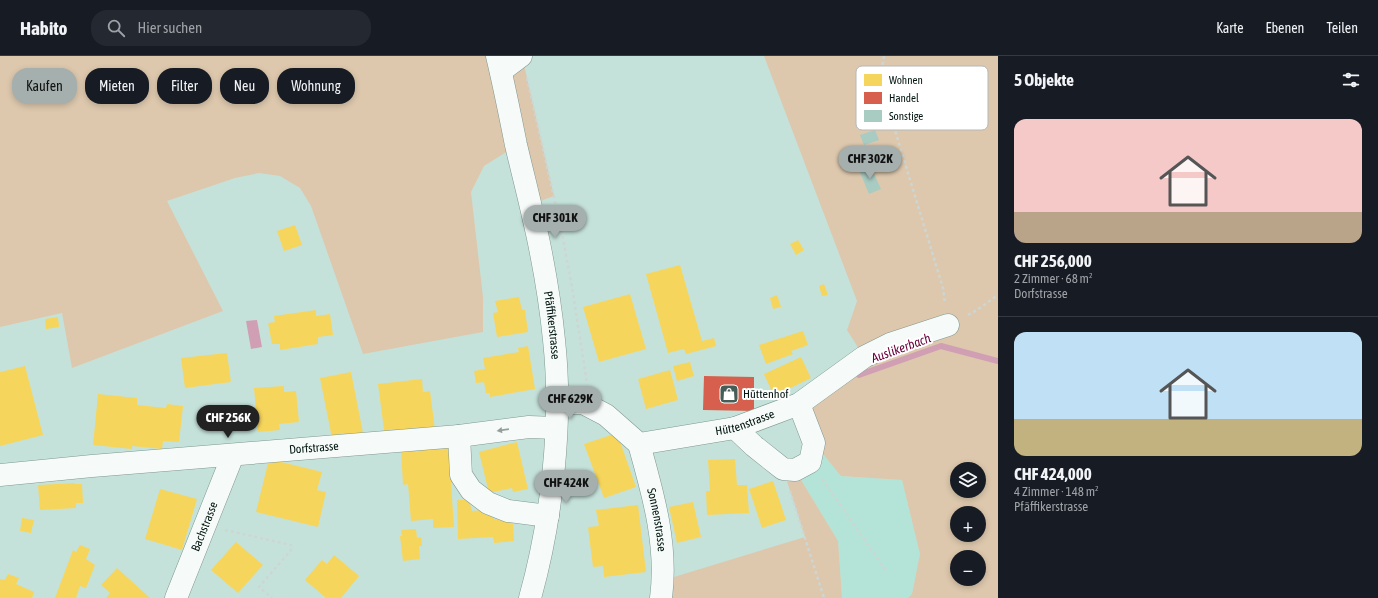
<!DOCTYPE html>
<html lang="de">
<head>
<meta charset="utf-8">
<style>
	:root { --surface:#171b24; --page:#242831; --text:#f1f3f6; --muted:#9ea1a6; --line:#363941; --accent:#a4afae }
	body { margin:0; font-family:"Asap Condensed",sans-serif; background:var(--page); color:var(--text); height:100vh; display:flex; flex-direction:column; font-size:15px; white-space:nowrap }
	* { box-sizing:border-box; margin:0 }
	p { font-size:13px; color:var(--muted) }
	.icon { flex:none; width:22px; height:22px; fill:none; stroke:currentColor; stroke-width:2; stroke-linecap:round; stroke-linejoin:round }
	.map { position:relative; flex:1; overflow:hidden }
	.panel { display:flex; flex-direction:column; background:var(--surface); width:380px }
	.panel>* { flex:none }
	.guide { position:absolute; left:12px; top:12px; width:380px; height:36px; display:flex; gap:8px }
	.fabs { position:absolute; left:950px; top:406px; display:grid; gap:8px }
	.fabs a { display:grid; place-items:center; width:36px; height:36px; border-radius:50%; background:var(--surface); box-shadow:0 2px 6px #0003; font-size:20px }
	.price { position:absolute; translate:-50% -34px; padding:0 9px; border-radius:14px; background:var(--accent); color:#111; font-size:13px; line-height:26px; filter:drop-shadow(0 1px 2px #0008) }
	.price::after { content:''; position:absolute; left:50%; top:24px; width:12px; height:9px; margin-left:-6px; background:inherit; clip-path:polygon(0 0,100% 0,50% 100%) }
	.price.on { background:#222; color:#fff }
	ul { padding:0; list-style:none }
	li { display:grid; align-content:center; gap:8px; height:212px; padding:0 16px }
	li+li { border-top:1px solid var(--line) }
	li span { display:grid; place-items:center; height:124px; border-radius:12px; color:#555 }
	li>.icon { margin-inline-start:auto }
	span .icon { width:72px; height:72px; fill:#fffc; stroke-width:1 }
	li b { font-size:17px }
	h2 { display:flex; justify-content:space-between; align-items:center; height:48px; padding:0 16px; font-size:17px }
	.pill { padding:0 14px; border-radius:16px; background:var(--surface); box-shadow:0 2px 6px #0003; font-size:14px; line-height:36px }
	.pill.on { background:var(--accent); color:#111 }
	header { display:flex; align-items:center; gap:24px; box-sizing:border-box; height:56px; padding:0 20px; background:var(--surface); border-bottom:1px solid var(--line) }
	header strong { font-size:19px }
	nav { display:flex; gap:22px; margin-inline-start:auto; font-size:14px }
	.search { width:280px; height:36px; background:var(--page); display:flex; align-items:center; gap:10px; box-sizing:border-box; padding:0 14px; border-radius:16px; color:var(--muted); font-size:15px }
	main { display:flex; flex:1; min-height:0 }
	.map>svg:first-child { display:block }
</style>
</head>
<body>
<header>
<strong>Habito</strong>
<div class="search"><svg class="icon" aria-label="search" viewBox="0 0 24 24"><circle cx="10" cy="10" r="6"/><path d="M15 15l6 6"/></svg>Hier suchen</div>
<nav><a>Karte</a><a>Ebenen</a><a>Teilen</a></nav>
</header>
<main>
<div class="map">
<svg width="998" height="542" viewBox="0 0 998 542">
	<rect width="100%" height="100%" fill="#c5e2da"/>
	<path fill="#b4e4d7" d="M814,387L841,420L902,424L920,498L912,538L908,542H842L838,485L795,414Z"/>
	<g fill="#ddc8ad" fill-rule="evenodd">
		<path d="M0,0H522L554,140L530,149L516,90L484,110L471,136L483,241V276L363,298L311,150L300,132L280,120L259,117L235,122L167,145L223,255L72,312L62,257L0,271Z"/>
		<path d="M764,0H998V542H908L912,538L920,498L902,424L841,420L814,387L799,348L864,301L847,274L857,245ZM957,413H979V435H957ZM957,457H979V479H957ZM957,501H979V523H957Z"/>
		<path d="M783,413L795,414L838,485L842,542H661L664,524L805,481Z"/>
	</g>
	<path fill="#d19fb4" d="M257,264L262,291L251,293L246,265Z"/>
	<g fill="#f6d55c">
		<path d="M295,169L302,189L284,195L277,175Z"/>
		<path d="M798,184L804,194L796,199L790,188Z"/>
		<path d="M680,209L702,285L714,282L716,290L686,298L684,293L668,297L646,218Z"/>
		<path d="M824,228L828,239L822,240L819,230Z"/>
		<path d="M630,238L646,293L599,306L583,251Z"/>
		<path d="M777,239L781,251L773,253L770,242Z"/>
		<path d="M519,241L522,254H525L528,276L497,281L493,257L498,256L495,245Z"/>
		<path d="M316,254V260L330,258L333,279L318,281V288L280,294V288H272L268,267L275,266L274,260Z"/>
		<path d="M58,261L59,271L46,273L45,263Z"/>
		<path d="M803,275L808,289L791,295L793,298L766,308L759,289Z"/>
		<path d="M528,290L535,333L490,341V337H486L484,326L476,327L474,315L485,313L483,302L519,296L518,292Z"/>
		<path d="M227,297L231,326L185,332L181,302Z"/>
		<path d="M801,301L811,322L774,340L764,318Z"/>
		<path d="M690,306L694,320L677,325L673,310Z"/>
		<path d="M25,310L43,379L0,390V316Z"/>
		<path d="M670,314L678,344L646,353L638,323Z"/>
		<path d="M351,316L363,377L332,382L320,322Z"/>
		<path d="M422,323L423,336L430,335L435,374L385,381L378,328Z"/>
		<path d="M284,330V336L296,335L299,366L279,368L280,374L258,376L254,332Z"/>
		<path d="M98,338L137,342V349L166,352L167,348L183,350L179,386L163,385L162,393L132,390V393L93,389Z"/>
		<path d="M617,377L636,431L604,442L584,388Z"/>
		<path d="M517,386L528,433L513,436L512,432L489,437L479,396Z"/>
		<path d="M452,390L455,427H451L454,471L433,472V463L411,465L408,428L403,429L401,393Z"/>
		<path d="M269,403L322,416L317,434L326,436L318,471L256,456Z"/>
		<path d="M735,403L737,429H747L749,457L707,459L706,435H710L708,404Z"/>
		<path d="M773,425L786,464L762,472L749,433Z"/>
		<path d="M75,427V428H82L83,447H76V452L40,454L38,429Z"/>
		<path d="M160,433L197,443L182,494L145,483Z"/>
		<path d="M457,444H469L472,455L493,453L494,463L513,467L514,485L494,487L493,481L458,483Z"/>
		<path d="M693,446L701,481L677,487L669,451Z"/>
		<path d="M638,449L646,516L604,521L603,510L593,511L588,471L599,470L596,454Z"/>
		<path d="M22,462L34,464L31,477L20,475Z"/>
		<path d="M416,473L417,482L421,481L422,490H419L420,503L403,505L400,480H402L401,474Z"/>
		<path d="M236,486L263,509L238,537L211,514Z"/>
		<path d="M80,489L90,493L86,503L95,509L86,532L80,530L76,542H55L73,494L76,496Z"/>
		<path d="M334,499L359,520L341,542H326L305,524L322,504L327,508Z"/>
		<path d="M117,512L150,542H106L110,537L101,529Z"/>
		<path d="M8,518L19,522L16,528L34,536L32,542H0V523L5,524Z"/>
	</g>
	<path fill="#d6604d" d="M704,320L754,321V355L703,354Z"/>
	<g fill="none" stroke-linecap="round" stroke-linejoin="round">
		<path stroke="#d19fb4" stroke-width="6" d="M859,319L941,290L998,305"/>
	</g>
	<g fill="#a8cbc2">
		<path d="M875,74L879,84L864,89L860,79Z"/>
		<path d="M870,109L881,133L869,138L859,114Z"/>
	</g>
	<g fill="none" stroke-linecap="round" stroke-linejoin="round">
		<g stroke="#809791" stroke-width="23">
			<g id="minor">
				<path d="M501,15L521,0"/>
				<path id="s1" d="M556,347H583L606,359L639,388L735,372L799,348L864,301L890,288L948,269"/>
				<path d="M735,372L754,390L783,413L795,414L810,406L814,387L799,348"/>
				<path d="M459,380L461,419L471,434L488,447L508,455L548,460"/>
				<path id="s2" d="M639,388C653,438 668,489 661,542"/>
				<path id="s3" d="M0,419L92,410L459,380L529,371L556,372"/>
				<path id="s4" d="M176,542L233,399"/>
			</g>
		</g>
		<g stroke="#809791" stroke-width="23">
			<g id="major">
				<path id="s5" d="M497,0C504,29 510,59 516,89C524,123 533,157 540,192C546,222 551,253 554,284C563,366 552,463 530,542"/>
			</g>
		</g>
		<g stroke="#cdd6d3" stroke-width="2.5" stroke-dasharray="3 3" stroke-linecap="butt">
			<path d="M884,0L880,25L943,232L945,248"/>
			<path d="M527,22L561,172L572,231L587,327"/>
			<path d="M968,259L977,254L998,239"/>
			<path d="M822,423L887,516"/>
			<path d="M790,435L824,542"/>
			<path d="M225,474L291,489L292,493L259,531L272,542"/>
		</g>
		<use href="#minor" stroke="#f6fbf9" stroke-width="22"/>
		<use href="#major" stroke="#f6fbf9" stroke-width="22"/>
	</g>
	<defs><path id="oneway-solid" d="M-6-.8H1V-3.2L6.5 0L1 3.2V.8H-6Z"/></defs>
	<use fill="#949f9b" href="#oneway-solid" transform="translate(503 374) rotate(172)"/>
	<defs>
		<g id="shop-square" transform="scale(1)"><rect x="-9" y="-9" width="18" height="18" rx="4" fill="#465c56" stroke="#fff"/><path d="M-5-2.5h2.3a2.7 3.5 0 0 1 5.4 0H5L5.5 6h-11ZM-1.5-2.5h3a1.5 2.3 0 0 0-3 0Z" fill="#fff"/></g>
	</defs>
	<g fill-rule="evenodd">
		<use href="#shop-square" x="729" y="338"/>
	</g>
	<g text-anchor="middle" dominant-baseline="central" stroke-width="4" stroke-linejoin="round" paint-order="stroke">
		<g font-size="12" fill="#01140f" stroke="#fff">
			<text stroke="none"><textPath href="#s5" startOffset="275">Pfäffikerstrasse</textPath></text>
			<text stroke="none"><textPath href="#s1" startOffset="205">Hüttenstrasse</textPath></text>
			<text stroke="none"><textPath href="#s3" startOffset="315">Dorfstrasse</textPath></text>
			<text stroke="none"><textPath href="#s2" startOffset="78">Sonnenstrasse</textPath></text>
			<text stroke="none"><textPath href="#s4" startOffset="77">Bachstrasse</textPath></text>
		</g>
		<g font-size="12" fill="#01140f" stroke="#fff" text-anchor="start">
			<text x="743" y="338">Hüttenhof</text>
		</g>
		<g font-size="13" font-style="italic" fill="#69003b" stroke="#fff">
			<text transform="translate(901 292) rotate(-20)">Auslikerbach</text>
		</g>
	</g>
	<rect x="856" y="10" width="132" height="64" rx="6" fill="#fff" stroke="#b3b8b7" stroke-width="1"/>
	<rect x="864" y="18" width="18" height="12" fill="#f6d55c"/>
	<rect x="864" y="36" width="18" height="12" fill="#d6604d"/>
	<rect x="864" y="54" width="18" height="12" fill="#a8cbc2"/>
	<g font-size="11" fill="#01140f">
		<text x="889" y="28">Wohnen</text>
		<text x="889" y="46">Handel</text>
		<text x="889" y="64">Sonstige</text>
	</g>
</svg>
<div class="fabs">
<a><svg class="icon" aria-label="layers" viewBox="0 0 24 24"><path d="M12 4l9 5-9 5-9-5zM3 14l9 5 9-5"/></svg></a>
<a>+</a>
<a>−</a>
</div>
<b class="price" style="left:870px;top:124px">CHF 302K</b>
<b class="price" style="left:555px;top:183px">CHF 301K</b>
<b class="price" style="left:570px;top:364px">CHF 629K</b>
<b class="price on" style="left:228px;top:383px">CHF 256K</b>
<b class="price" style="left:566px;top:448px">CHF 424K</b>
<div class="guide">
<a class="pill on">Kaufen</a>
<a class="pill">Mieten</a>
<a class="pill">Filter</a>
<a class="pill">Neu</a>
<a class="pill">Wohnung</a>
</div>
</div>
<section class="panel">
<h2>5 Objekte<svg class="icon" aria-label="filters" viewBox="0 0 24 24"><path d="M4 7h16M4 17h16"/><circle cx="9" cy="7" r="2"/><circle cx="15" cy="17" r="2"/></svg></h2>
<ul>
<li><span style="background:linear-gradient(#f6c9c9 75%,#b9a48a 0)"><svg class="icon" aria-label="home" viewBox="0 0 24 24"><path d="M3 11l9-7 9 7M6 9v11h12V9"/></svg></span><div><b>CHF 256,000</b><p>2 Zimmer · 68 m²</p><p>Dorfstrasse</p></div></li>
<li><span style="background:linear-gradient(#bfe0f5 70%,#c2b280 0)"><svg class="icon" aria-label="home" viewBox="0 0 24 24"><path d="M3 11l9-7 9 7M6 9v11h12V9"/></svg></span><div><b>CHF 424,000</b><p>4 Zimmer · 148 m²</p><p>Pfäffikerstrasse</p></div></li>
</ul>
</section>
</main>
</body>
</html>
